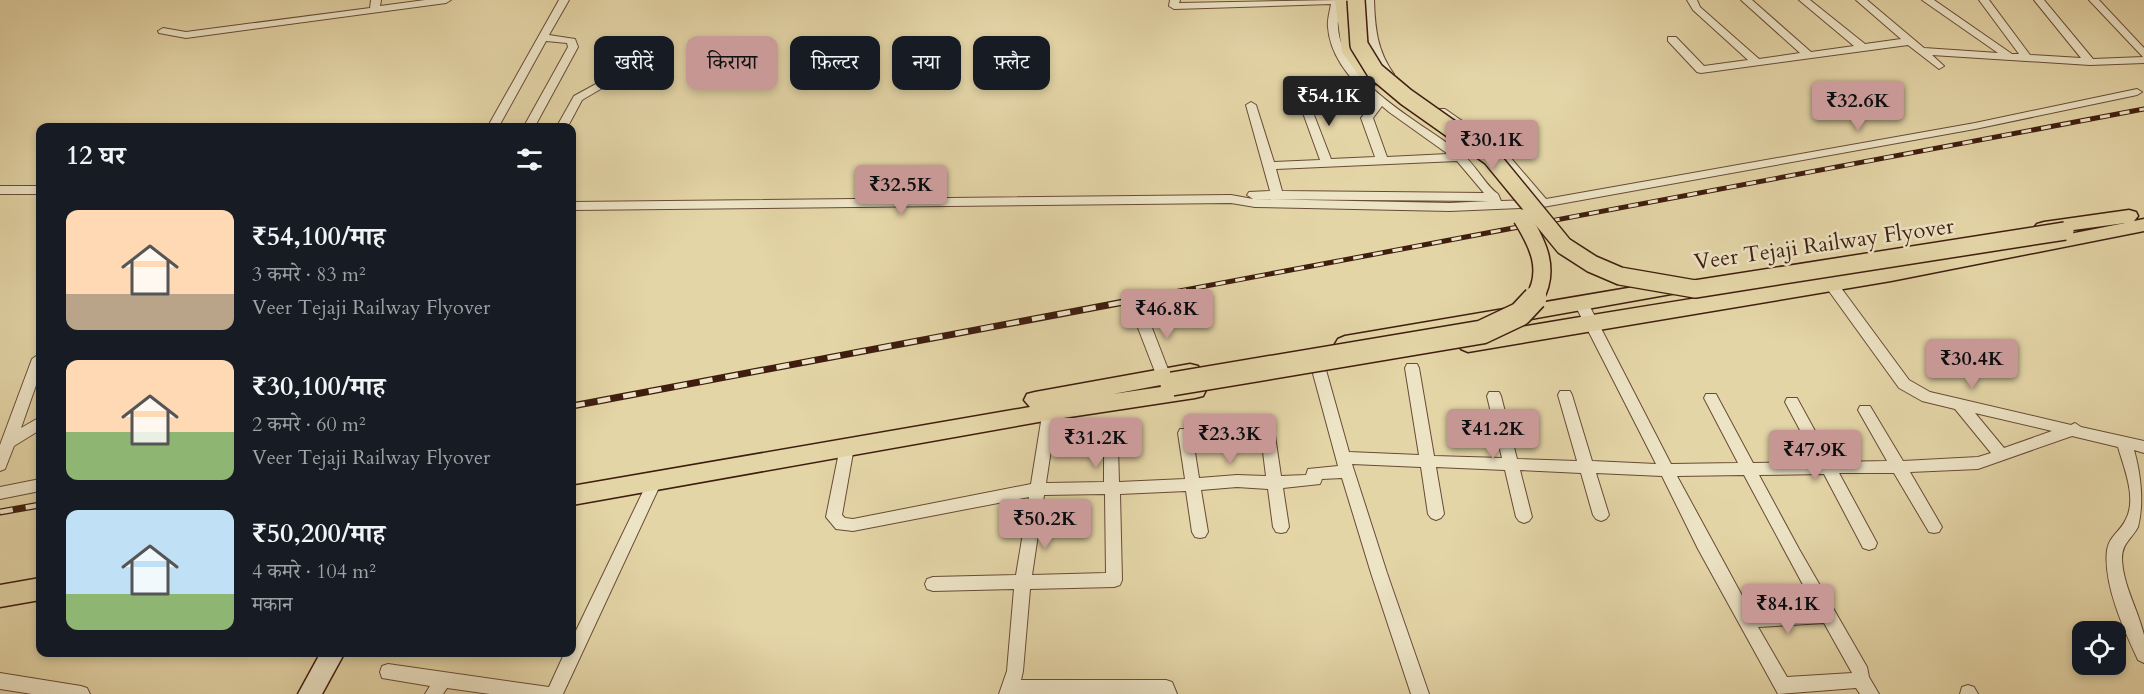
<!DOCTYPE html>
<html lang="hi">
<head>
<meta charset="utf-8">
<style>
	:root { --surface:#171b24; --page:#242831; --text:#f1f3f6; --muted:#9ea1a6; --accent:#c59692 }
	body { margin:0; font-family:Cardo,"Noto Serif Devanagari",serif; background:var(--page); color:var(--text); height:100vh; display:flex; flex-direction:column; font-size:22px; white-space:nowrap }
	* { box-sizing:border-box; margin:0 }
	p { font-size:20px; color:var(--muted) }
	.icon { flex:none; width:33px; height:33px; fill:none; stroke:currentColor; stroke-width:2; stroke-linecap:round; stroke-linejoin:round }
	.map { position:relative; flex:1; overflow:hidden }
	.details { position:absolute; left:36px; top:123px; width:540px; height:534px; display:flex; flex-direction:column; background:var(--surface); border-radius:12px; box-shadow:0 3px 9px #0003 }
	.details>* { flex:none }
	.hud { position:absolute; left:594px; top:36px; width:570px; height:54px; display:flex; gap:12px }
	.buttons { position:absolute; left:2072px; top:621px; display:grid; gap:12px }
	.buttons a { display:grid; place-items:center; width:54px; height:54px; border-radius:12px; background:var(--surface); box-shadow:0 3px 9px #0003; font-size:30px }
	.price { position:absolute; translate:-50% -51px; padding:0 14px; border-radius:6px; background:var(--accent); color:#111; font-size:20px; line-height:39px; filter:drop-shadow(0 2px 3px #0008) }
	.price::after { content:''; position:absolute; left:50%; top:36px; width:18px; height:14px; margin-left:-9px; background:inherit; clip-path:polygon(0 0,100% 0,50% 100%) }
	.price.current { background:#222; color:#fff }
	ul { padding:0; list-style:none }
	li { display:flex; align-items:center; gap:18px; height:150px; padding:0 30px }
	li span { display:grid; place-items:center; flex:none; width:168px; height:120px; border-radius:12px; color:#555 }
	li>.icon { margin-inline-start:auto }
	span .icon { width:72px; height:72px; fill:#fffc; stroke-width:1 }
	li b { font-size:26px }
	h2 { display:flex; justify-content:space-between; align-items:center; height:72px; padding:0 30px; font-size:26px }
	.chip { padding:0 21px; border-radius:12px; background:var(--surface); box-shadow:0 3px 9px #0003; font-size:21px; line-height:54px }
	.chip.current { background:var(--accent); color:#111 }
	.map>svg:first-child { display:block }
</style>
</head>
<body>
<div class="map">
<svg width="2144" height="694" viewBox="0 0 2144 694">
	<rect width="100%" height="100%" fill="#e4d5a7"/>
	<filter id="stains"><feTurbulence type="fractalNoise" baseFrequency=".00333" numOctaves="4"/><feColorMatrix values="0 0 0 0 .2 0 0 0 0 .09 0 0 0 0 .02 0 0 0 .5 -.17"/></filter>
	<radialGradient id="worn" r=".72"><stop offset=".6" stop-color="#630" stop-opacity="0"/><stop offset="1" stop-color="#630" stop-opacity=".3"/></radialGradient>
	<g fill="none" stroke-linecap="round" stroke-linejoin="round">
		<g stroke="#684b35" stroke-width="2">
			<g id="street">
				<path d="M371,0H381L380,6L425,0H451L446,3L186,38L159,33L158,31L163,28L186,32L370,8Z"/>
				<path d="M559,0H569L549,35L575,39L578,47L534,128H523L568,47L567,43L546,41L498,128H487Z"/>
				<path d="M1170,0H1180L1179,3L1341,0C1340,9 1337,19 1338,27C1342,85 1422,122 1462,154C1476,165 1486,186 1498,194L1501,201L1533,200L1496,156L1437,113V109H1445L1504,150L1546,199L1975,123L2137,89L2142,92L2137,95L1975,129L1543,207L1450,211L1255,207L1231,203L572,210V202L1231,195L1253,199L1247,195L1249,192L1270,191L1246,105L1251,102L1256,105L1274,162L1320,160L1299,102L1304,99L1309,102L1331,159L1375,157L1361,118L1375,101C1353,83 1330,57 1328,27C1327,20 1330,11 1331,4L1174,9L1169,6ZM1382,106L1389,112L1448,154L1387,157L1373,118ZM1457,161L1484,193L1282,191L1276,169ZM1253,199L1489,201L1450,203Z"/>
				<path d="M1364,0H1374C1375,28 1377,51 1394,74L1393,76H1385C1367,53 1365,28 1364,0Z"/>
				<path d="M1687,0H1697L1700,7L1759,59L1800,53L1741,0H1752L1811,52L1854,46L1799,0H1810L1865,44L1901,39L1856,0H1867L1924,48L1998,53L1922,0H1934L2012,54H2019L1979,0H1989L2030,55L2081,58L2034,0H2044L2093,59L2143,57L2089,0H2099L2144,48V63L2090,65L1932,55L1944,66L1939,69L1908,45L1701,73L1697,72L1668,41V37H1676L1704,66L1748,60L1693,10Z"/>
				<path d="M607,78L611,79V83L582,100L567,128H556L574,96Z"/>
				<rect x="0" y="186" width="40" height="8"/>
				<path d="M1831,280L1836,281L1909,380L1930,392L2071,425L2075,423L2081,427L2144,441V453L2134,450C2141,474 2144,504 2138,527C2131,540 2122,543 2122,559C2123,586 2138,609 2144,635C2144,643 2144,654 2144,663L2138,660C2124,630 2103,584 2107,550C2109,536 2121,531 2126,519C2137,498 2124,468 2118,447L2072,436L1978,469L1910,472L1942,527L1939,532L1934,533L1929,532L1894,473H1839L1877,543L1875,548L1869,550L1863,548L1824,474L1759,475L1799,549L1867,667L1869,677L1879,694H1860L1856,688L1778,694L1698,549L1662,476L1596,473L1609,515L1606,519L1601,521L1596,519L1593,515L1581,473L1520,470L1532,517L1529,521L1524,523L1519,521L1516,517L1505,470L1436,467L1444,514L1441,518L1436,520L1431,518L1428,514L1421,467L1352,464L1387,573L1429,694H1411L1371,573L1342,478L1322,479L1320,484L1283,488L1289,527L1286,532L1281,533L1276,532L1273,527L1268,489L1237,487L1201,490L1208,532L1205,537L1200,538L1195,537L1192,532L1186,491L1120,494L1122,580L1120,585L1114,587L1030,589L1023,671L1021,680H1166L1172,682L1177,694H999L1007,671L1014,589L933,591L927,589L925,584L927,579L933,577L1016,575L1029,497L853,531L836,529L826,517L840,447L842,443H852L854,447L842,515L845,518L853,519L1031,484L1044,403L1046,399H1056L1058,403L1046,483L1104,482V448L1106,444H1116L1118,448L1119,482L1185,479L1178,433L1180,429H1190L1192,433L1199,478L1237,475L1266,476L1261,436L1263,432H1273L1275,436L1281,476L1306,475L1308,469L1338,466L1312,370L1314,366H1324L1326,370L1349,452L1419,455L1405,368L1407,364H1417L1419,368L1434,456L1502,458L1487,396L1489,392H1499L1501,396L1517,459L1577,461L1558,395L1560,391H1570L1572,395L1592,461L1656,464L1574,303L1581,298L1588,303L1671,464L1738,463L1704,398L1706,394H1716L1753,463L1817,462L1785,402L1787,398H1797L1832,462L1887,461L1858,410L1860,406H1870L1903,461L1978,457L1991,453L1955,409L1922,401L1899,388L1826,287L1825,284L1826,281ZM1975,413L2052,431L2004,448ZM1744,475L1816,609L1751,612L1677,476ZM1105,494L1106,573L1032,575L1044,495ZM1824,623L1852,673L1787,677L1758,627Z"/>
				<path d="M1140,310L1147,315L1171,377L1169,381H1159L1157,377L1133,315Z"/>
				<path d="M39,354L40,374L21,428L40,417V430L14,446L5,469L0,471V445L32,359Z"/>
				<path d="M655,475L660,477L662,481L563,694H490L447,688L443,694H425L430,686L382,678L380,672L382,666L388,664L549,687L565,652H572V639L648,481L650,477Z"/>
				<path d="M40,479V491L0,499V487Z"/>
				<path d="M0,673L81,686L87,688L90,694H32L0,689Z"/>
				<path d="M1968,685L1974,687L1978,694H1960L1962,687Z"/>
			</g>
		</g>
		<g stroke="#3f1d0f" stroke-width="3">
			<path id="secondary" d="M321,652H345L322,694H298Z"/>
		</g>
		<g stroke="#3f1d0f" stroke-width="3">
			<g id="primary">
				<path d="M1335,0H1351L1358,52L1379,80L1377,84H1365L1342,52Z"/>
				<path d="M2129,210L2136,212L2138,216L2134,221L2144,219V231L1891,281L1468,352L1461,349L1458,344L1461,339L1468,336C1687,298 1907,268 2125,223L2044,234L2037,232L2034,228L2037,224L2044,222Z"/>
				<path d="M1681,279L1688,281L1691,286L1688,291L1345,352L1338,349L1335,344L1338,339L1345,336Z"/>
				<path d="M1190,364L1198,366L1201,372L1198,378L1113,394L1195,382L1203,384L1206,390L1203,396L1195,398L1050,420L572,505V486L1030,407L1024,400L1027,394L1035,392Z"/>
				<path d="M40,578V600L0,607V585Z"/>
			</g>
		</g>
		<use href="#street" fill="#ede4c6" fill-rule="evenodd"/>
		<use href="#secondary" fill="#ede4c6" fill-rule="evenodd"/>
		<use href="#primary" fill="#e4d5a7" fill-rule="evenodd"/>
		<g stroke="#3f1d0f" stroke-width="5">
			<path id="rail-far1" d="M1137,299L2144,109"/>
		</g>
		<g stroke="#3f1d0f" stroke-width="7">
			<g id="rail">
				<path d="M572,406L1145,298"/>
				<path d="M0,512L40,505"/>
			</g>
		</g>
		<use href="#rail-far1" stroke="#ede4c6" stroke-width="3" stroke-dasharray="10" stroke-linecap="butt"/>
		<use href="#rail" stroke="#ede4c6" stroke-width="4.5" stroke-dasharray="13" stroke-linecap="butt"/>
		<g stroke="#3f1d0f" stroke-width="20" stroke-linecap="butt">
			<g id="primary-bridge-far1">
				<path d="M1356,0L1359,45L1375,71L1406,97L1491,157L1564,246L1592,264L1620,276L1695,289L2065,231"/>
				<path d="M1522,218C1538,244 1551,270 1534,299"/>
			</g>
		</g>
		<g stroke="#3f1d0f" stroke-width="26" stroke-linecap="butt">
			<path id="primary-bridge" d="M1172,384L1482,332L1520,314L1535,298"/>
		</g>
		<use href="#primary-bridge-far1" stroke="#e4d5a7" stroke-width="17"/>
		<use href="#primary-bridge" stroke="#e4d5a7" stroke-width="23"/>
	</g>
	<g text-anchor="middle" dominant-baseline="central" stroke-width="5" stroke-linejoin="round" paint-order="stroke">
		<g font-size="22" fill="#3f1d0f" stroke="#ede4c6">
			<text transform="translate(1824 244) rotate(-8)">Veer Tejaji Railway Flyover</text>
		</g>
	</g>
	<rect width="100%" height="100%" filter="url(#stains)"/>
	<rect width="100%" height="100%" fill="url(#worn)"/>
</svg>
<div class="buttons">
<a><svg class="icon" aria-label="locate" viewBox="0 0 24 24"><circle cx="12" cy="12" r="6"/><path d="M12 2v4M12 18v4M2 12h4M18 12h4"/></svg></a>
</div>
<b class="price current" style="left:1329px;top:127px">₹54.1K</b>
<b class="price" style="left:1858px;top:132px">₹32.6K</b>
<b class="price" style="left:1492px;top:171px">₹30.1K</b>
<b class="price" style="left:901px;top:216px">₹32.5K</b>
<b class="price" style="left:1167px;top:340px">₹46.8K</b>
<b class="price" style="left:1972px;top:390px">₹30.4K</b>
<b class="price" style="left:1493px;top:460px">₹41.2K</b>
<b class="price" style="left:1230px;top:465px">₹23.3K</b>
<b class="price" style="left:1096px;top:469px">₹31.2K</b>
<b class="price" style="left:1815px;top:481px">₹47.9K</b>
<b class="price" style="left:1045px;top:550px">₹50.2K</b>
<b class="price" style="left:1788px;top:635px">₹84.1K</b>
<div class="hud">
<a class="chip">खरीदें</a>
<a class="chip current">किराया</a>
<a class="chip">फ़िल्टर</a>
<a class="chip">नया</a>
<a class="chip">फ़्लैट</a>
</div>
<section class="details">
<h2>12 घर<svg class="icon" aria-label="filters" viewBox="0 0 24 24"><path d="M4 7h16M4 17h16"/><circle cx="9" cy="7" r="2"/><circle cx="15" cy="17" r="2"/></svg></h2>
<ul>
<li><span style="background:linear-gradient(#ffd9b3 70%,#b9a48a 0)"><svg class="icon" aria-label="home" viewBox="0 0 24 24"><path d="M3 11l9-7 9 7M6 9v11h12V9"/></svg></span><div><b>₹54,100/माह</b><p>3 कमरे · 83 m²</p><p>Veer Tejaji Railway Flyover</p></div></li>
<li><span style="background:linear-gradient(#ffd9b3 60%,#8fb573 0)"><svg class="icon" aria-label="home" viewBox="0 0 24 24"><path d="M3 11l9-7 9 7M6 9v11h12V9"/></svg></span><div><b>₹30,100/माह</b><p>2 कमरे · 60 m²</p><p>Veer Tejaji Railway Flyover</p></div></li>
<li><span style="background:linear-gradient(#bfe0f5 70%,#8fb573 0)"><svg class="icon" aria-label="home" viewBox="0 0 24 24"><path d="M3 11l9-7 9 7M6 9v11h12V9"/></svg></span><div><b>₹50,200/माह</b><p>4 कमरे · 104 m²</p><p>मकान</p></div></li>
</ul>
</section>
</div>
</body>
</html>
